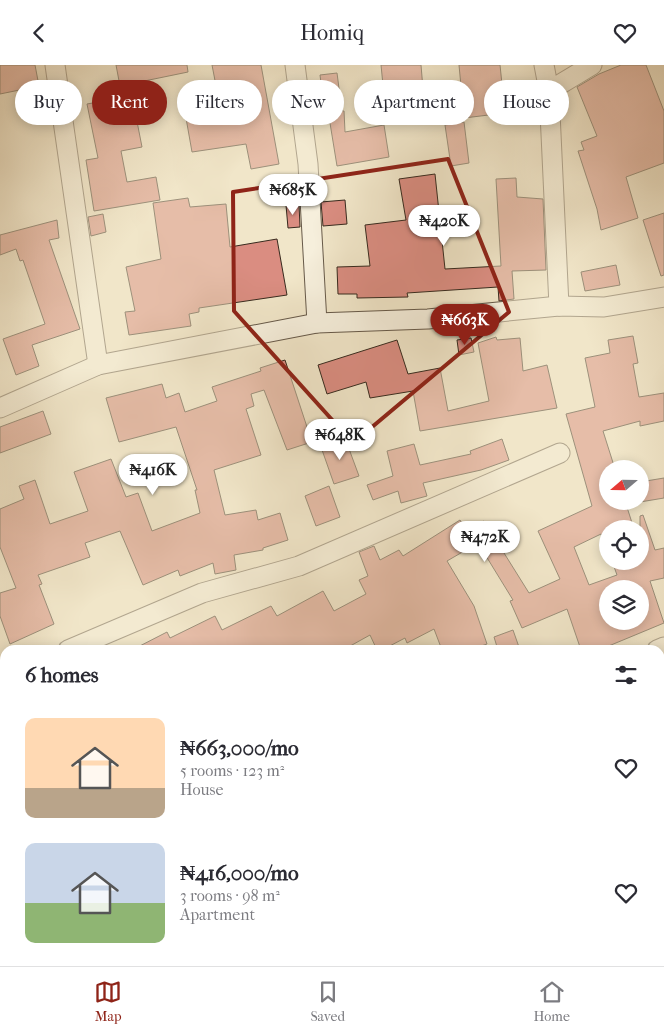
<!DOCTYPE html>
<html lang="en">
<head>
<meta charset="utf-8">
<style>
	:root { --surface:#fff; --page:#f7f7f7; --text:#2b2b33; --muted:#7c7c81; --line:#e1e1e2; --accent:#8f2418 }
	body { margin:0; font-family:"IM FELL French Canon",serif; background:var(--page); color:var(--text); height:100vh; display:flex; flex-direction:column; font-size:19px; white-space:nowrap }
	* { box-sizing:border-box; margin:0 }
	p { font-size:16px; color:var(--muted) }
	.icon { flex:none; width:28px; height:28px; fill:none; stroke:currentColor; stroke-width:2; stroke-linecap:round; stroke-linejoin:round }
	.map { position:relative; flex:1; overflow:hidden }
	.side { position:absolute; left:0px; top:580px; width:665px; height:321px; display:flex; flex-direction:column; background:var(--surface); border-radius:15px 15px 0 0; box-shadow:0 2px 12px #0003 }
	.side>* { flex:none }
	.hud { position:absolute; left:15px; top:15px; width:635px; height:45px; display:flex; gap:10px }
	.needle { width:32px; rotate:250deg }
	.fabs { position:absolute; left:599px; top:395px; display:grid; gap:10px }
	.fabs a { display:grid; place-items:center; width:50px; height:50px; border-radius:50%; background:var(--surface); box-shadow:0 2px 12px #0003; font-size:25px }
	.price { position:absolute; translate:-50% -42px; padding:0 11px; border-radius:18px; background:#fff; color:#222; font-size:16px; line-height:32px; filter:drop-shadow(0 1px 2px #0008) }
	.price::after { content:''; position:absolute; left:50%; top:30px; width:15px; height:11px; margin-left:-8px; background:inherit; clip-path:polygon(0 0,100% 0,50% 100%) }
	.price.on { background:var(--accent); color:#fff }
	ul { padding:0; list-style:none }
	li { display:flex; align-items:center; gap:15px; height:125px; padding:0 25px }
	li span { display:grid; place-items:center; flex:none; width:140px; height:100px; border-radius:10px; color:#555 }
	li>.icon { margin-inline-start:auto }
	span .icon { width:60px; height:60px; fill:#fffc; stroke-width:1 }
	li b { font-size:21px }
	h2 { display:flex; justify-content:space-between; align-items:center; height:60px; padding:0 25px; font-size:21px }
	.tag { padding:0 18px; border-radius:22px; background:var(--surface); box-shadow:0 2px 12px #0003; font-size:18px; line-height:45px }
	.tag.on { background:var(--accent); color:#fff }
	header { display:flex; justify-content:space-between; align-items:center; height:65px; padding:0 25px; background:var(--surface); font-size:22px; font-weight:600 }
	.menu { display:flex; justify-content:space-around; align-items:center; height:70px; border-top:1px solid var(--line); background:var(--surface); font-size:14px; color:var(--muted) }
	.menu a { display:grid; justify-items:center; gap:2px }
	.menu .on { color:var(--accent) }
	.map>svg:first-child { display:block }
</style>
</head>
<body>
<header><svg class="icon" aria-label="back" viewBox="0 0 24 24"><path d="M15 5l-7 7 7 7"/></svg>Homiq<svg class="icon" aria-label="heart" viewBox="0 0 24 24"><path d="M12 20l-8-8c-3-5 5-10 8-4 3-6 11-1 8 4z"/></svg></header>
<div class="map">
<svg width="664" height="901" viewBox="0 0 664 901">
	<rect width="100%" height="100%" fill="#f1e6c9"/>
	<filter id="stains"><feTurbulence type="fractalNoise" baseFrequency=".004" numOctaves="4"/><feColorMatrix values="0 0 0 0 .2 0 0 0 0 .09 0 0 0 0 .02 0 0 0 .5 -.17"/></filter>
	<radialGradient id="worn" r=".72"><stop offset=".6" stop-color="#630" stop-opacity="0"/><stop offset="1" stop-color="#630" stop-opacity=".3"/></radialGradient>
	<g fill="#da8d81" stroke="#372a1e" fill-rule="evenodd">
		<path d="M0,0H35L39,21L0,29Z"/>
		<path d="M116,0H187L188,7L120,21Z"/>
		<path d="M212,0H261L279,99L251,104L246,79L192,87L183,36L218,31Z"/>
		<path d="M381,0H421L424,36L389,39L388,30H384Z"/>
		<path d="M459,0H500L505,48L464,53Z"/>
		<path d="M621,0H646L664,46V98L626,112L638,153L601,165L597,144L578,86L584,85L581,77L597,71L577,22L599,9Z"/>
		<path d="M337,8L342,46H344L345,67L384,60L389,92L337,101L330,58H326L320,10Z"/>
		<path d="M132,31L142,82L121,86L127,117L156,112L160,135L94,146L86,95L98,93L87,39Z"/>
		<path d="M464,57L469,98L451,101L445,60Z"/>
		<path d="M435,109L445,204L501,201L496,114L516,113L517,132L543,134L546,205L512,206L514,234L499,236L498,222L407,228L408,232L357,233V229H338L337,202L370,201L365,160L406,155L399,114Z"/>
		<path d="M188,133L190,142L226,139L230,182L277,174L287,230L199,243V247L189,249L191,261L129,270L125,247L135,246L126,202L161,194L153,138Z"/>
		<path d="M345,135L347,159L323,161L321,137Z"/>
		<path d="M299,139L300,162L288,163L286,140Z"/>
		<path d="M664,148V210L661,211L643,155Z"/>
		<path d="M103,149L106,167L91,171L88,152Z"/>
		<path d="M57,155L59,173L49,175L80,264L32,280L39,301L16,310L3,274L45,259L23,195L20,196L16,184L0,190V170Z"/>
		<path d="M616,200L620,220L585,226L581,207Z"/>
		<path d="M633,271L638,298L633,299L639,332L664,328V356L640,361V356L603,366L615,404H608V436H625L634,464H608V477L603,478L601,469L574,482L589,520L617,510L612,496H640V451L643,450L655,485L664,483V513L650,516L664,558L599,585H581L567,544L522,563L510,536L513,535L478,478L447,496L474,541L487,579L470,585H442L434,564L407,578L405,573L382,585H377L370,570L343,585H132L167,567L170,573L215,551L222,565L271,541L277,551L323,526L334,546L366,529L359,515L368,511L359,487L374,481L380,495L399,485L403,491L460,455L467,466L484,456L529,528L560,514L538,466L592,441L566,349L595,342L585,293L610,288L608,275ZM608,524H640V556H608Z"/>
		<path d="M496,272L497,275L520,273L523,306L547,300L557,343L420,366L413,326L370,333L366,317L327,329L318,300L397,275L408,309L440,303L448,346L489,336L478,278Z"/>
		<path d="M471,273L474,287L459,290L457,275Z"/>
		<path d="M285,295L307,362L310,361L315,376L287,385L264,325L251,329L254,341L246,344L261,390L214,405L225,450L256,445L258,455L280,448L288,475L263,483V485L234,490L236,505L215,509L213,498L180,511L178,505L143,520L120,466L85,478L90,492L38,510L42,519L39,520L54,559L10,579L0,551V528L16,523L0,482V444L24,434L19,421L35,415L50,459L88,446L74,407L111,394L126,432L138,428L152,466L200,448L195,425H197L176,362L119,377L106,333L162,319L166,333L179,328L185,347L217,336L212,322L261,306L260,303Z"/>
		<path d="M43,346L51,369L0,388V362Z"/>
		<path d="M345,373L359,411L334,419L321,382Z"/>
		<path d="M502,374L509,395L481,405L423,418L427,431L401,438L398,426L373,435L367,420L393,411L387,386L414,379L420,400L471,389L470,386Z"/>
		<path d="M664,413V433L640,437V417Z"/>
		<path d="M329,421L340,452L316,461L305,431Z"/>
		<path d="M513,565L520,585H498L494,572Z"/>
	</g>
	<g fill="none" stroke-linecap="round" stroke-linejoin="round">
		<g stroke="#665949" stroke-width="21">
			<g id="street">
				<path d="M55,0L98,300"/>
				<path d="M295,0L308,99L317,258"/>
				<path d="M544,0L549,26L559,241"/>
				<path d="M549,26L592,0"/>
				<path d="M0,343L98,300L317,258L428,254L559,241L604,242L664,232"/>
				<path d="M68,585L202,528L299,501L560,388"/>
				<path d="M657,585L664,582"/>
				<path d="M0,614L5,611"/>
				<path d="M660,820L664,819"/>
				<path d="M0,893L5,891"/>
				<path d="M480,901L491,896"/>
			</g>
		</g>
		<use href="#street" stroke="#f6efdc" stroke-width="19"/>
	</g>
	<path d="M0 0H664V901H0ZM448,94L509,247L353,378L234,246L233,127Z" fill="#f1e6c9" fill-opacity=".55" fill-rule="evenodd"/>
	<path fill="none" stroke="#8f2418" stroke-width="4" stroke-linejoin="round" d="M448,94L509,247L353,378L234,246L233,127Z"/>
	<rect width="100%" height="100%" filter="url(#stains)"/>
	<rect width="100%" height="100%" fill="url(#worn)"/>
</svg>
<div class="fabs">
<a><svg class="needle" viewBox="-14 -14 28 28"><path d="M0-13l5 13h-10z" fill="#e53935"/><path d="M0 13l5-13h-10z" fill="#7c7c81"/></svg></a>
<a><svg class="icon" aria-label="locate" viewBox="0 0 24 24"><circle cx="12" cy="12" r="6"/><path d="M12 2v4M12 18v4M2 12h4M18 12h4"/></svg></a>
<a><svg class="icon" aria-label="layers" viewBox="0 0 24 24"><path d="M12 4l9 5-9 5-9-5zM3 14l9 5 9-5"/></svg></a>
</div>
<b class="price" style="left:293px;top:151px">₦685K</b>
<b class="price" style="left:444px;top:182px">₦420K</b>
<b class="price on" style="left:465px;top:281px">₦663K</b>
<b class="price" style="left:340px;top:396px">₦648K</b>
<b class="price" style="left:153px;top:431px">₦416K</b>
<b class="price" style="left:485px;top:498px">₦472K</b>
<div class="hud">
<a class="tag">Buy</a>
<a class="tag on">Rent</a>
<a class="tag">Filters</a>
<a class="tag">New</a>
<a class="tag">Apartment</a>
<a class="tag">House</a>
</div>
<section class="side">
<h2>6 homes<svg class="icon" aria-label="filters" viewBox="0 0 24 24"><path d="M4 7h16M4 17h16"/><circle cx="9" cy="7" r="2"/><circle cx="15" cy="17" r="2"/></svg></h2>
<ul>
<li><span style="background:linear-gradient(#ffd9b3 70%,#b9a48a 0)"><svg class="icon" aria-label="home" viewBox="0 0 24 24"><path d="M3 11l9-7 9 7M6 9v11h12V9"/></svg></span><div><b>₦663,000/mo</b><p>5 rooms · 123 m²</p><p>House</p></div><svg class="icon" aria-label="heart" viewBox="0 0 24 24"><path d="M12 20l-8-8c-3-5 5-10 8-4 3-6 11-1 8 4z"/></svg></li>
<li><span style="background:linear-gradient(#c9d6e8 60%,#8fb573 0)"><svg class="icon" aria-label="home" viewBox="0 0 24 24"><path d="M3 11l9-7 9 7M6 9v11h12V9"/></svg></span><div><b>₦416,000/mo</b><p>3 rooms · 98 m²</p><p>Apartment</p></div><svg class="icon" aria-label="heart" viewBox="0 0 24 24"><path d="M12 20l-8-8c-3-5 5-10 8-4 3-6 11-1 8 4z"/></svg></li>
</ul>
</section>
</div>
<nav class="menu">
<a class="on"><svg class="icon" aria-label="map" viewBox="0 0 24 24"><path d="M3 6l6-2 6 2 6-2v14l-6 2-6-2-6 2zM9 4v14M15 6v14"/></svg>Map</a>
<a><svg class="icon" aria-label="saved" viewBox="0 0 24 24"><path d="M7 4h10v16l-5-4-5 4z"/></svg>Saved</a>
<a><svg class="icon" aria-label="home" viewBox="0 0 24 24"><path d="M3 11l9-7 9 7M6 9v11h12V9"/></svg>Home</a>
</nav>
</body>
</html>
